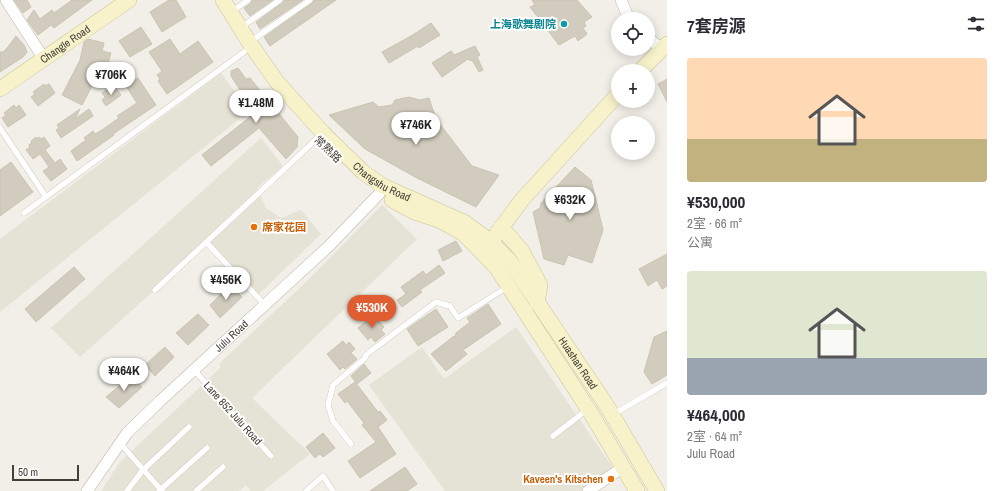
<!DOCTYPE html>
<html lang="zh">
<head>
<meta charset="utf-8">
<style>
	:root { --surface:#fff; --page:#f7f7f7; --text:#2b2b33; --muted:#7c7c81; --accent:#df5d31 }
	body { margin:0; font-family:"Archivo Narrow","Noto Sans SC",sans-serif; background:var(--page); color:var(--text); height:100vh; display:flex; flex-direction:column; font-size:15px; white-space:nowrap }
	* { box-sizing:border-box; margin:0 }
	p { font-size:13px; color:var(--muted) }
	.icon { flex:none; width:22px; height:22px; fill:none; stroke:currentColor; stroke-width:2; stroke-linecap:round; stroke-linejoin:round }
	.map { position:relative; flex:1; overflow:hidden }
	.panel { display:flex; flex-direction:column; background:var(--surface); width:340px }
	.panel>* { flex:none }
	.tools { position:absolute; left:611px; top:12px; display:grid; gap:8px }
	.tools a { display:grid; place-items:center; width:44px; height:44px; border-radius:50%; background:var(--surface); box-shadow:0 2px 10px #0003; font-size:20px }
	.scale { position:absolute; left:12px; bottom:10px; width:67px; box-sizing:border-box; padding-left:4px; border:2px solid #444037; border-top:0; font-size:11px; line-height:14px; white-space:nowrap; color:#444037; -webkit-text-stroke:3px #fff; paint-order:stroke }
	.price { position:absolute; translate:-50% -34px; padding:0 9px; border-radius:14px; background:#fff; color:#222; font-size:13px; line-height:26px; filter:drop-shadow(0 1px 2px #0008) }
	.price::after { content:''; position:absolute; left:50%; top:24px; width:12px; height:9px; margin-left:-6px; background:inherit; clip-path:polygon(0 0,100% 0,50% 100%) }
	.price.selected { background:var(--accent); color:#fff }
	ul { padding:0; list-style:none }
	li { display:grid; align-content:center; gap:8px; height:212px; padding:0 20px }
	li span { display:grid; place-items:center; height:124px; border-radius:4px; color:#555 }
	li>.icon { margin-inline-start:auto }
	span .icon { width:72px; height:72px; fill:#fffc; stroke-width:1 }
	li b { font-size:17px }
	h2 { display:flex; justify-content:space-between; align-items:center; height:48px; padding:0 20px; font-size:17px }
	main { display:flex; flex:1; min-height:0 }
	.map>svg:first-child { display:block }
</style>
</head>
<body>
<main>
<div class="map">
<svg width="667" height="491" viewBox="0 0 667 491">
	<rect width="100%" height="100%" fill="#f1efe7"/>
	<g fill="#e5e2d6">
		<path d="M221,73L249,111L0,312V239Z"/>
		<path d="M261,138L283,166L257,188L266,208L281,218L301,210L321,234L256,297L207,243L80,357L51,328Z"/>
		<path d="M382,205L417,239L252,398L310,454L263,491H251L246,485L239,491H101L120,462L221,367L219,364L309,279Z"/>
		<path d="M516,327L613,468L584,491H445L369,385L422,347L444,379Z"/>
	</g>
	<g fill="#d2ccbe" stroke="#cbc4b2">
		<path d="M14,0H27L31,7L23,13Z"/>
		<path d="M72,0H92L54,28L51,25L38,35L27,20L34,10L40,19L52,10L54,13Z"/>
		<path d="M169,0H176L186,17L162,32L150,12Z"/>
		<path d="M252,0H273L250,16L244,8L251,3Z"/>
		<path d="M284,0H303L260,29L256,22L282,3Z"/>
		<path d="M314,0H336L270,46L264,37L312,3Z"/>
		<path d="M532,0H577L592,17L584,22L586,26L583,28L587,34L578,41L575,36L559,45L530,7L535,5Z"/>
		<path d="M431,23L440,35L419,48L418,46L389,63L382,52L411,36Z"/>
		<path d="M141,27L152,44L130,57L119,41Z"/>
		<path d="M16,36L24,45L27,52L23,57L0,72V52H3L8,47Z"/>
		<path d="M88,39L104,43L102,51L111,53L107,66L103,65L82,105L62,95L80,60L84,42Z"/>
		<path d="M170,39L180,54L198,41L213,62L167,94L158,81L160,79L157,75L162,71L149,52Z"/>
		<path d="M475,46L480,55L477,57L483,70L479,72L472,60L470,61L468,59L442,77L432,63L451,51L454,55Z"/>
		<path d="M238,68L246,79L250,78L298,137L297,145L298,146L286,159L259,128L211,166L202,155L250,117L248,114L253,110L231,76V71Z"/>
		<path d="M138,78L156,105L113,134L114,135L77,161L71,151L86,140L84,138L93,131L95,134L102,130L119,118L117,116L137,103L126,86Z"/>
		<path d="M667,79V102L658,84Z"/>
		<path d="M44,84L45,86L49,84L55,93L38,106L31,97L35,94L33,92Z"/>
		<path d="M115,87L121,95L106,106L102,100L105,97L102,93L110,88L111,90Z"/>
		<path d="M409,97L420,100L429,98L436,119L472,166L499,175L476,207L417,178L365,149L329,115L373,102L379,107L392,105L395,100Z"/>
		<path d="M14,105L16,108L19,105L26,115L8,127L2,118L6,115L4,113Z"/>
		<path d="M80,109L75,119L89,109L93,116L61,138L56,130L59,128L57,125Z"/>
		<path d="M36,137L37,139L39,137L41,139L44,137L50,146L45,150L55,163L60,159L67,169L51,181L43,171L49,167L40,154L33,159L26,150L30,147L29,145L32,142L31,141Z"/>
		<path d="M11,162L33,192L0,216V170Z"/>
		<path d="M575,167L591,180L603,230L592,263L568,255L564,265L544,259L533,212L540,208L541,203Z"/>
		<path d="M456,241L462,251L443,261L438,250Z"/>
		<path d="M667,254V286L662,289L657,280L648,286L639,269Z"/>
		<path d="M439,265L445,273L420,290L422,292L402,307L397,300L406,294L401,287L423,271L426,275Z"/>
		<path d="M74,267L85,279L36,322L25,309Z"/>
		<path d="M230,285L242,297L220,318L210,305Z"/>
		<path d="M488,304L501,324L463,350L467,354L446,371L431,354L454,336L455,338L456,333L470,322L467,318Z"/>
		<path d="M436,309L448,327L418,346L407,329Z"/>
		<path d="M198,314L209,325L188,345L176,333Z"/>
		<path d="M374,315L384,327L381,330L385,334L375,342L371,337L368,340L358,328Z"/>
		<path d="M667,331V375L652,384L644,372L654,337Z"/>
		<path d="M343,341L346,345L349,342L355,349L351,353L357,359L345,369L343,367L340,370L327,354Z"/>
		<path d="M165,347L174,357L155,376L145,365Z"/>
		<path d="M364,364L371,373L357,384L351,376Z"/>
		<path d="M131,376L142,387L119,408L106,397Z"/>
		<path d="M355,382L378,412L380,411L387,420L378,427L396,454L360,478L348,461L376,442L362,425L364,423L347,401L345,403L338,394Z"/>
		<path d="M323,433L335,448L323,457L320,454L315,458L306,447Z"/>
		<path d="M405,467L417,484L407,491H370Z"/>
	</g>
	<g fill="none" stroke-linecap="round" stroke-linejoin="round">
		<g stroke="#bcb8ab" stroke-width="6">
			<g id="lane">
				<path d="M231,12L248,0"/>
				<path d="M240,28L280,0"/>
				<path d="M251,41L310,0"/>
				<path d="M0,128L46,197"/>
				<path d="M24,213L244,52"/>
				<path d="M206,242L265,305"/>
				<path d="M155,290L323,133"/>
				<path d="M194,370L271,456"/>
				<path d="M612,415L667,383"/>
				<path d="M553,436L588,409"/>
				<path d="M120,443L162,491"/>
				<path d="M351,444L333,421L328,405L333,385L364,359L367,354L436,302L450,306L458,318L509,286"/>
				<path d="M127,491L143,470L189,427"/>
				<path d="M159,491L207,448"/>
				<path d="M196,491L223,467"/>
				<path d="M306,491L323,476L333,491"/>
			</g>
		</g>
		<g stroke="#bcb8ab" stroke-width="12">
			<g id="street">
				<path d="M6,0L44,59"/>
				<path d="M621,0L629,19"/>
				<path d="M648,38L662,49"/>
				<path id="s1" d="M87,491L127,433L160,401L329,246L379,194L383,186"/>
				<path d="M588,491L622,468"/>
			</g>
		</g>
		<g stroke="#cbc49c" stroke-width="16">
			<g id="secondary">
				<path id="s2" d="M223,0L249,42L277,82L323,133L363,172L383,186L464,222L490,241L509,260L607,406L657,491"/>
				<path d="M640,71L667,44"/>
				<path id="s3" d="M0,89L129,0"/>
				<path d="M392,200L414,212L441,221L464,234L496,267L592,415L637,491"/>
				<path d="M501,227L522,251L540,285L537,303"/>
				<path d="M485,250L521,201L618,94"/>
			</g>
		</g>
		<use href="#lane" stroke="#fff" stroke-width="5.5"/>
		<use href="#street" stroke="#fff" stroke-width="11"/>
		<use href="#secondary" stroke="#f8f2cb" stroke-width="15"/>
	</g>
	<circle fill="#0f9aa8" stroke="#fff" stroke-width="1.5" cx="564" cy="24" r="4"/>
	<g fill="#e8710a" stroke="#fff" stroke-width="1.5">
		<circle cx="254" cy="227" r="4"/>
		<circle cx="611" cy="479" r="4"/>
	</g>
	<g text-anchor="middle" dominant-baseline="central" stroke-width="4" stroke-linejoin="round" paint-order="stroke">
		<g font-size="11" font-weight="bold" fill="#0d838f" stroke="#fff" text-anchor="end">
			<text x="556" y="24">上海歌舞剧院</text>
		</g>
		<g font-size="11" fill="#444037" stroke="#fff">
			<text stroke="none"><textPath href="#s3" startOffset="79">Changle Road</textPath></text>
			<text transform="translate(328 149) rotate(44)">常熟路</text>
			<text stroke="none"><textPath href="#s2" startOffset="244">Changshu Road</textPath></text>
			<text stroke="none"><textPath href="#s1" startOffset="213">Julu Road</textPath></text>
			<text stroke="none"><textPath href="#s2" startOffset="519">Huashan Road</textPath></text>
			<text transform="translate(233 413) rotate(48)">Lane 852 Julu Road</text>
		</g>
		<g font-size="11" font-weight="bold" fill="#c56008" stroke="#fff" text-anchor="start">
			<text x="262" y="227">席家花园</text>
			<text x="603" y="479" text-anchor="end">Kaveen's Kitschen</text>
		</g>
	</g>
</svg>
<div class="tools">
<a><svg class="icon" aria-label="locate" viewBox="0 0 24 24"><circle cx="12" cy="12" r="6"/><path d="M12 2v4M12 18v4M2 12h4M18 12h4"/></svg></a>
<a>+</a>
<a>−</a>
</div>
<div class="scale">50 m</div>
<b class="price" style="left:111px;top:96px">¥706K</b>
<b class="price" style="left:256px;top:124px">¥1.48M</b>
<b class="price" style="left:416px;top:146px">¥746K</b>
<b class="price" style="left:570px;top:221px">¥632K</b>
<b class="price" style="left:226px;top:301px">¥456K</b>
<b class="price selected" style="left:372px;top:329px">¥530K</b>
<b class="price" style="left:124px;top:392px">¥464K</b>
</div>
<section class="panel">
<h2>7套房源<svg class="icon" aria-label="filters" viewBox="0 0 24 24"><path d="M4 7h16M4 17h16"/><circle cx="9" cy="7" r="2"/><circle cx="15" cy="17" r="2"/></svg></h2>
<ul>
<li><span style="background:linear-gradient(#ffd9b3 65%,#c2b280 0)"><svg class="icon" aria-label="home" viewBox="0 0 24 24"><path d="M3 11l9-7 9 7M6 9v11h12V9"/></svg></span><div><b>¥530,000</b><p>2室 · 66 m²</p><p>公寓</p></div></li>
<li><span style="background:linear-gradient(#dfe7d0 70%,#9aa5b1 0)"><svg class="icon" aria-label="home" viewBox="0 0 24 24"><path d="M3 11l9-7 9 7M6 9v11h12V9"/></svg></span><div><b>¥464,000</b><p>2室 · 64 m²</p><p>Julu Road</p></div></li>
</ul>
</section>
</main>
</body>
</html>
